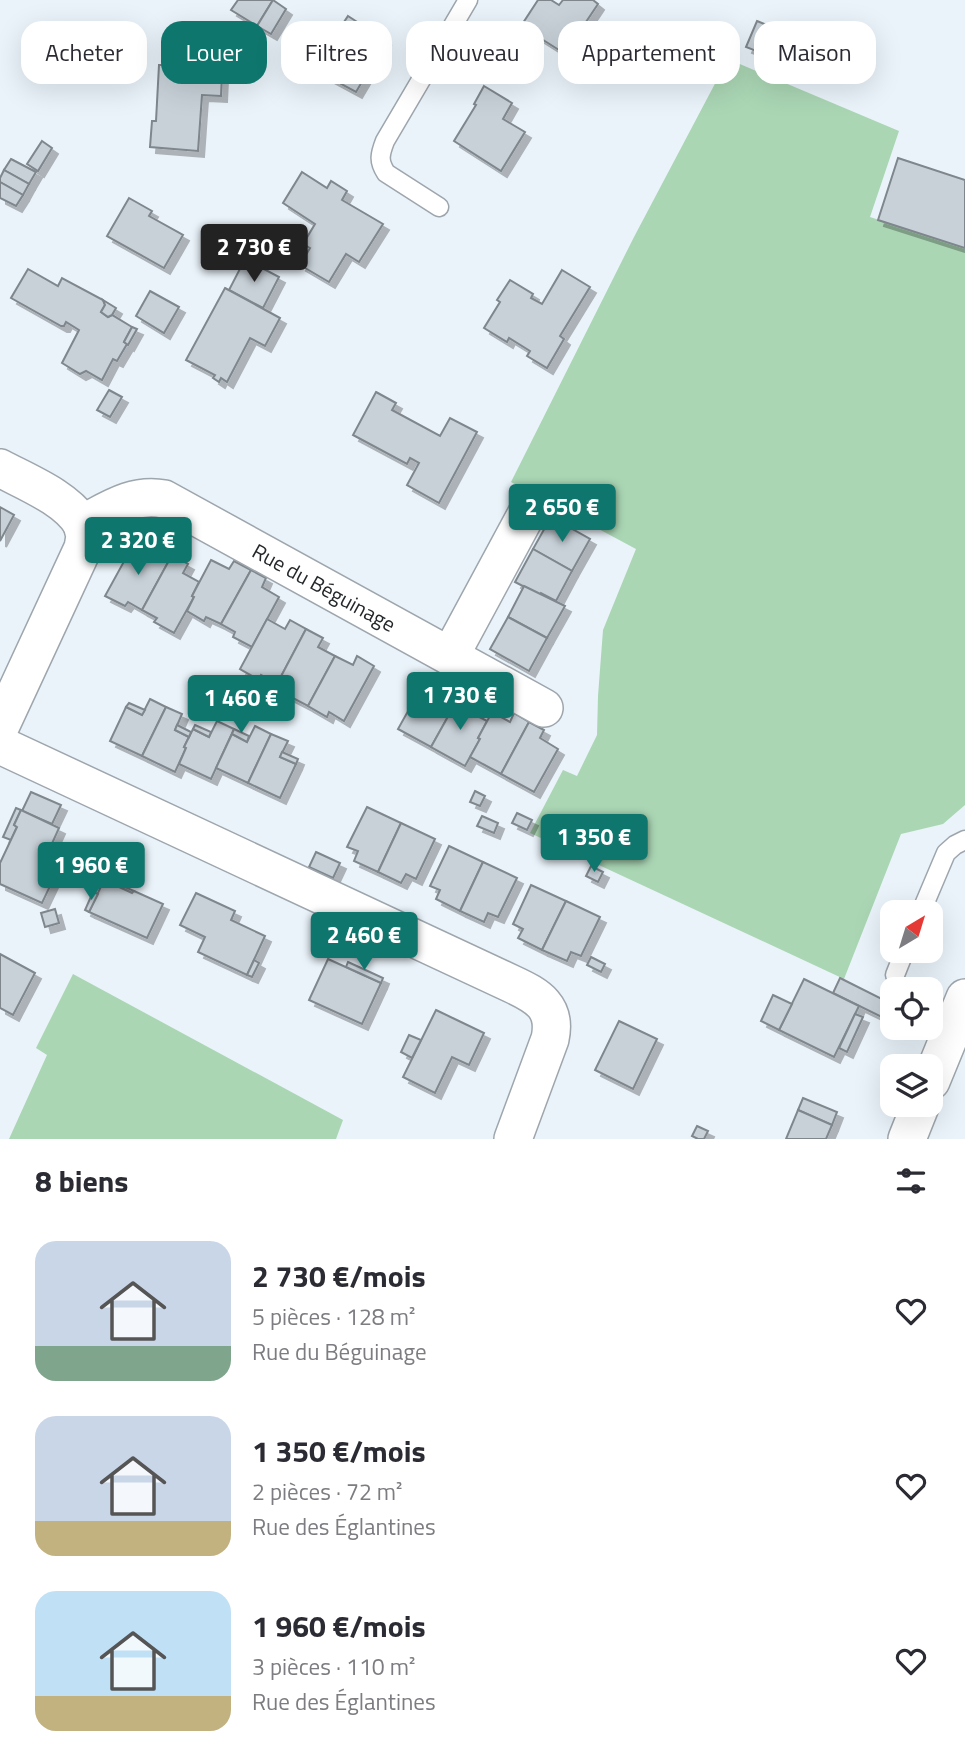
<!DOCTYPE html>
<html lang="fr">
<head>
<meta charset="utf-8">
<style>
	:root { --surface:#fff; --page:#f2f2f3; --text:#2b2b33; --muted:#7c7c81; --accent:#0f766e }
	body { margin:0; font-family:"Titillium Web",sans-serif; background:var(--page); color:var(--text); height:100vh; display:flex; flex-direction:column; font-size:26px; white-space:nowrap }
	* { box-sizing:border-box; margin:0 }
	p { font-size:23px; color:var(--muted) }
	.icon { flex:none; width:38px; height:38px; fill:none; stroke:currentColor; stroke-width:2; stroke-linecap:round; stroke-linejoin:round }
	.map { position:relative; height:1139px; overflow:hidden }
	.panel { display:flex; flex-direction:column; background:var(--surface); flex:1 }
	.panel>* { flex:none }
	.top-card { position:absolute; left:21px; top:21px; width:924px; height:63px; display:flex; gap:14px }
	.needle { width:46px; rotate:38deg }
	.tools { position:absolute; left:880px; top:900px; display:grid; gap:14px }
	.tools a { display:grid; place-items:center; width:63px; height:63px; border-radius:14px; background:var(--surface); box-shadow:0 7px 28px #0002; font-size:35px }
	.price { position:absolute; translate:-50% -60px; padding:0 16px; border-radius:7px; background:var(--accent); color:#fff; font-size:23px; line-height:46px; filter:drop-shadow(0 2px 4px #0008) }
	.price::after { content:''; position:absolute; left:50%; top:42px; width:21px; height:16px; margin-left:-10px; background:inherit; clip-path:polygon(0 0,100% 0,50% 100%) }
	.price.on { background:#222; color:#fff }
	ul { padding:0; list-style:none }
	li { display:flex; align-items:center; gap:21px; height:175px; padding:0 35px }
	li span { display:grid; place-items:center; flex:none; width:196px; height:140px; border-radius:21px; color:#555 }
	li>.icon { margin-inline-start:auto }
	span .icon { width:84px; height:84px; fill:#fffc; stroke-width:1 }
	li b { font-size:30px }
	h2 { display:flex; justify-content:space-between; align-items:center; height:84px; padding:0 35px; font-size:30px }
	.tag { padding:0 24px; border-radius:21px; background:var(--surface); box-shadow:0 7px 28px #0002; font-size:24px; line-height:63px }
	.tag.on { background:var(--accent); color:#fff }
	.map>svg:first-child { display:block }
</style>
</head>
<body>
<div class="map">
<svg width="965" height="1139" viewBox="0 0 965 1139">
	<defs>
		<filter id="shadow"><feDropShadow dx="6" dy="6" stdDeviation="0" flood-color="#0004"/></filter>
	</defs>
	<rect width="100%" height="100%" fill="#eaf3fa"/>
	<g fill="#aad6b4">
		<path d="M728,59L899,131L870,217L965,248V805L943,824L901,834L844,979L530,833L563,770L577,776L597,735L598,696L603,630L636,549L511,482L634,237Z"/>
		<path d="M73,974L343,1120L336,1139H9L47,1055L36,1048Z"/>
	</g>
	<g fill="#c8d1d8" stroke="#7f878d" stroke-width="2" filter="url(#shadow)">
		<path d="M238,0H273L257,26L231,10Z"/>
		<path d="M273,0L286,9L271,34L257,26Z"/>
		<path d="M538,0H551L559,5L563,0H593L598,4L586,22L599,30L578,62L521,26Z"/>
		<path d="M348,16L385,40L368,69L369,70L356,92L317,71L332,47L329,45Z"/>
		<path d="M757,21L779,30L769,56L746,47Z"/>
		<path d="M168,45L209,48L207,73L222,74L221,96L202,95L198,151L150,147L152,121H156L159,65H167Z"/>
		<path d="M484,86L512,103L503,119L525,132L501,171L454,141L476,105L474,104Z"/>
		<path d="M42,141L52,148L38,171L27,164Z"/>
		<path d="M898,158L965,180V248L878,220Z"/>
		<path d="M11,159L36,172L29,184L4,170Z"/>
		<path d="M4,170L29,184L23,195L0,182V178Z"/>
		<path d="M302,172L327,188L331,181L347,191L342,200L383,224L359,262L346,254L329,282L300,265L310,248L303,244L315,224L283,203Z"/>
		<path d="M0,182L23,195L16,206L0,198Z"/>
		<path d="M129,198L152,211L149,216L183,235L164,268L107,236Z"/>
		<path d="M245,259L279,277L263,308L229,290Z"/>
		<path d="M28,269L58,286L62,278L103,300L105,305L101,312L108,317L112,315L132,327L124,342L127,344L117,361L113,359L102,380L86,371L80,374L62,363L79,330L66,322L64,326H61L11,298Z"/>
		<path d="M562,270L590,287L560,336L564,339L547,368L527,356L530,351L509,338L507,342L484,328L500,302L497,300L510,280L533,294L531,298L542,304Z"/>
		<path d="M225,288L280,318L265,346L250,338L227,382L221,378L219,382L213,378L215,375L186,360Z"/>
		<path d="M150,291L179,307L164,333L136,316Z"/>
		<path d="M103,300L116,308L112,315L108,317L101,312L105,305Z"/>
		<path d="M132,327L137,329L128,345L124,342Z"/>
		<path d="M109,390L122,397L110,417L97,410Z"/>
		<path d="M376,392L396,403L392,410L440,436L450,418L477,432L439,503L407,485L419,463L410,458L407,464L353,435Z"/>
		<path d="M0,507L14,515L0,541Z"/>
		<path d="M551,517L590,539L572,571L533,549Z"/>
		<path d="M133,545L151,555L156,546L172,555L142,610L128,602L125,606L105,596Z"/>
		<path d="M533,549L572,571L556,601L541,593L540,595L515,582Z"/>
		<path d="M172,555L188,564L183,573L199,582L192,596L194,597L174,633L154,622L157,618L142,610Z"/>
		<path d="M211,560L229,569L234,561L251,570L221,624L206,617L204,621L187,611L194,597L192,596Z"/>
		<path d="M251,570L266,578L262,587L279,597L252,647L233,637L235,632L221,624Z"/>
		<path d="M524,586L565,606L547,638L508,617Z"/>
		<path d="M508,617L547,638L529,671L490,649Z"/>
		<path d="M267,619L285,629L290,620L306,629L277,684L261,675L259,680L240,669Z"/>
		<path d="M306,629L323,638L318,647L335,656L308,706L289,696L291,692L277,684Z"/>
		<path d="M335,656L353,665L357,656L374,666L344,721L329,712L327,717L308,706Z"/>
		<path d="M422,686L440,696L445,687L460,695L431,747L398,729Z"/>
		<path d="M460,695L475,703L470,712L487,721L478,738L480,739L465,766L431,747Z"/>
		<path d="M150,699L166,707L142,756L110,741L126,707L142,715Z"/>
		<path d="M129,703L145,710L142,715L126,707Z"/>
		<path d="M166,707L182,714L175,730L189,737L184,747L186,748L175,772L142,756Z"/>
		<path d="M492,712L510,722L514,713L529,722L501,774L470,757L480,739L478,738Z"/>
		<path d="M217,721L234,729L211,779L179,764L186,748L184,747L193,729L209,737Z"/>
		<path d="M529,722L544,730L540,738L558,749L534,792L501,774Z"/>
		<path d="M177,725L191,732L189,737L175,730Z"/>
		<path d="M195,725L211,732L209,737L193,729Z"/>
		<path d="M255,726L271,734L248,783L216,768L232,734L247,742Z"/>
		<path d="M234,729L249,736L247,742L232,734Z"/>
		<path d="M271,734L288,741L280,757L296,764L280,798L248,783Z"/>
		<path d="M282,752L298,759L296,764L280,757Z"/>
		<path d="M475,791L485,796L480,806L470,802Z"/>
		<path d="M31,792L61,805L52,824L22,811Z"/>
		<path d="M367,807L401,823L378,872L354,861L358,851L347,847Z"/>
		<path d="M16,808L21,810L14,825L17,827L11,840L3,837Z"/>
		<path d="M21,810L59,828L45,859L60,865L42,903L0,884V863L17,827L14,825Z"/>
		<path d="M517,813L532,820L527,830L512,823Z"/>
		<path d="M482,816L498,823L494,833L477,826Z"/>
		<path d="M401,823L435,839L416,879L406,874L401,883L378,872Z"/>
		<path d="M449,846L483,862L460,911L436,899L440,890L430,886Z"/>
		<path d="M316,852L340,863L333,878L309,867Z"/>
		<path d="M483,862L517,878L498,917L488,913L484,922L460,911Z"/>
		<path d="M591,866L603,872L598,882L586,876Z"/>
		<path d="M105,878L134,891L132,893L104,880Z"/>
		<path d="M104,880L132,893L134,891L163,904L147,938L89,912Z"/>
		<path d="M531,885L566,901L542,950L518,938L523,929L513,924Z"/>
		<path d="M93,892L98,894L89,912L85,910Z"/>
		<path d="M196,893L235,911L231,920L265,936L247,975L198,952L205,937L180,925Z"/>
		<path d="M566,901L600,917L581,956L571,952L567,961L542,950Z"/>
		<path d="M55,909L59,923L45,927L41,913Z"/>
		<path d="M0,954L35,973L13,1015L0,1008Z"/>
		<path d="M591,957L605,964L601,972L587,965Z"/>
		<path d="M328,959L381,983L362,1024L309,1000Z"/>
		<path d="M254,960L259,963L252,977L247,975Z"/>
		<path d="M348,962L383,978L381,983L346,967Z"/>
		<path d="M840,978L892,1004V1016L890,1021L833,993Z"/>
		<path d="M804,979L859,1006L834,1057L779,1030Z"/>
		<path d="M773,995L792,1004L779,1030L761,1021Z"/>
		<path d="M436,1010L484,1033L469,1065L452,1057L435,1093L403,1077Z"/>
		<path d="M855,1014L863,1017L847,1052L839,1048Z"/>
		<path d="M619,1021L657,1039L633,1089L595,1070Z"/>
		<path d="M409,1035L421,1040L412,1058L401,1052Z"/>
		<path d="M803,1098L837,1112L832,1125L798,1110Z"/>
		<path d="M798,1110L832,1125L826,1139H786Z"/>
		<path d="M697,1126L708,1131L704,1139H698L692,1136Z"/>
	</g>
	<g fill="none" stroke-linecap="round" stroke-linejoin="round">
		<g stroke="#9ea6ad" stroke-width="21">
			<g id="lane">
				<path d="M439,207L386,173C378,161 380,154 385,141L468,0"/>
				<path d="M921,912L946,853L955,845L965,840"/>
				<path d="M895,975L905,950"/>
			</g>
		</g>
		<g stroke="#9ea6ad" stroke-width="40">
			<g id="street">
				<path id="s1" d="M0,468C26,482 67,498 82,524C109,510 133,493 164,499L544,708"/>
				<path d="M450,656L526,515"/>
				<path d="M0,727L83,548L85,536L82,524"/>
				<path d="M0,745L512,984C538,996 557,1007 550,1039L513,1139"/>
				<path d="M931,1081L965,998"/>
				<path d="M907,1139L921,1104"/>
			</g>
		</g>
		<use href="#lane" stroke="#fff" stroke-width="18"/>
		<use href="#street" stroke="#fff" stroke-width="37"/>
	</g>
	<g text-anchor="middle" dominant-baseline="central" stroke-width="7" stroke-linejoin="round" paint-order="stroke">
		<g font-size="21" fill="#24282a" stroke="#fff">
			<text stroke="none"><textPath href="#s1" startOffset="371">Rue du Béguinage</textPath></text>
		</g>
	</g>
</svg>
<div class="tools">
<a><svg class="needle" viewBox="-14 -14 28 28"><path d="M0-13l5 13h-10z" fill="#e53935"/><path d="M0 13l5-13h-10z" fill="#7c7c81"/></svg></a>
<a><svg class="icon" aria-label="locate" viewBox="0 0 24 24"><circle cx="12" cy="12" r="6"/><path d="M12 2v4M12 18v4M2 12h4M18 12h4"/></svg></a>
<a><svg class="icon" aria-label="layers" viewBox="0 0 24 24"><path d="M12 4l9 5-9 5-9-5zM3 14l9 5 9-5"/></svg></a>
</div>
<b class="price on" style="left:254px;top:284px">2 730 €</b>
<b class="price" style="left:562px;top:544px">2 650 €</b>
<b class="price" style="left:138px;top:577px">2 320 €</b>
<b class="price" style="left:460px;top:732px">1 730 €</b>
<b class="price" style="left:241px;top:735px">1 460 €</b>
<b class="price" style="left:594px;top:874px">1 350 €</b>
<b class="price" style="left:91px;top:902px">1 960 €</b>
<b class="price" style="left:364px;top:972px">2 460 €</b>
<div class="top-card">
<a class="tag">Acheter</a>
<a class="tag on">Louer</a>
<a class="tag">Filtres</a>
<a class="tag">Nouveau</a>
<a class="tag">Appartement</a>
<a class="tag">Maison</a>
</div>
</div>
<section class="panel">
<h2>8 biens<svg class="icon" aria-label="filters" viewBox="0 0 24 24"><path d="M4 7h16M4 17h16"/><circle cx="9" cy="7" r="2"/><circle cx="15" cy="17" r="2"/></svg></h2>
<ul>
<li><span style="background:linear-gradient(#c9d6e8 75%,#7fa58c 0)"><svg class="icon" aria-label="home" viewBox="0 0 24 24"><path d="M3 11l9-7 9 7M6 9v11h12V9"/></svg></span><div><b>2 730 €/mois</b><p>5 pièces · 128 m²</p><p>Rue du Béguinage</p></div><svg class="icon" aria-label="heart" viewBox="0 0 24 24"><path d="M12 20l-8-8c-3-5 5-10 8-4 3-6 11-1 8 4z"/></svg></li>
<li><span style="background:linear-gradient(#c9d6e8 75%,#c2b280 0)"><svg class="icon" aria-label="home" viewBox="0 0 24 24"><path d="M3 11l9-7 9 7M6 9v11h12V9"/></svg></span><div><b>1 350 €/mois</b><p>2 pièces · 72 m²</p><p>Rue des Églantines</p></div><svg class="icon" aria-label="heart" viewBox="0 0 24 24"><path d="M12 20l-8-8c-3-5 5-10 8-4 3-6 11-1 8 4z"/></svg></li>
<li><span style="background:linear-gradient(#bfe0f5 75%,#c2b280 0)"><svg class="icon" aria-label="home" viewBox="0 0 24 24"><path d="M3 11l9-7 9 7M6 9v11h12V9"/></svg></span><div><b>1 960 €/mois</b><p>3 pièces · 110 m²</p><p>Rue des Églantines</p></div><svg class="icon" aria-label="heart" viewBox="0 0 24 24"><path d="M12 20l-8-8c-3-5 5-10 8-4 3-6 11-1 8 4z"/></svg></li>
</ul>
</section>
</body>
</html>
